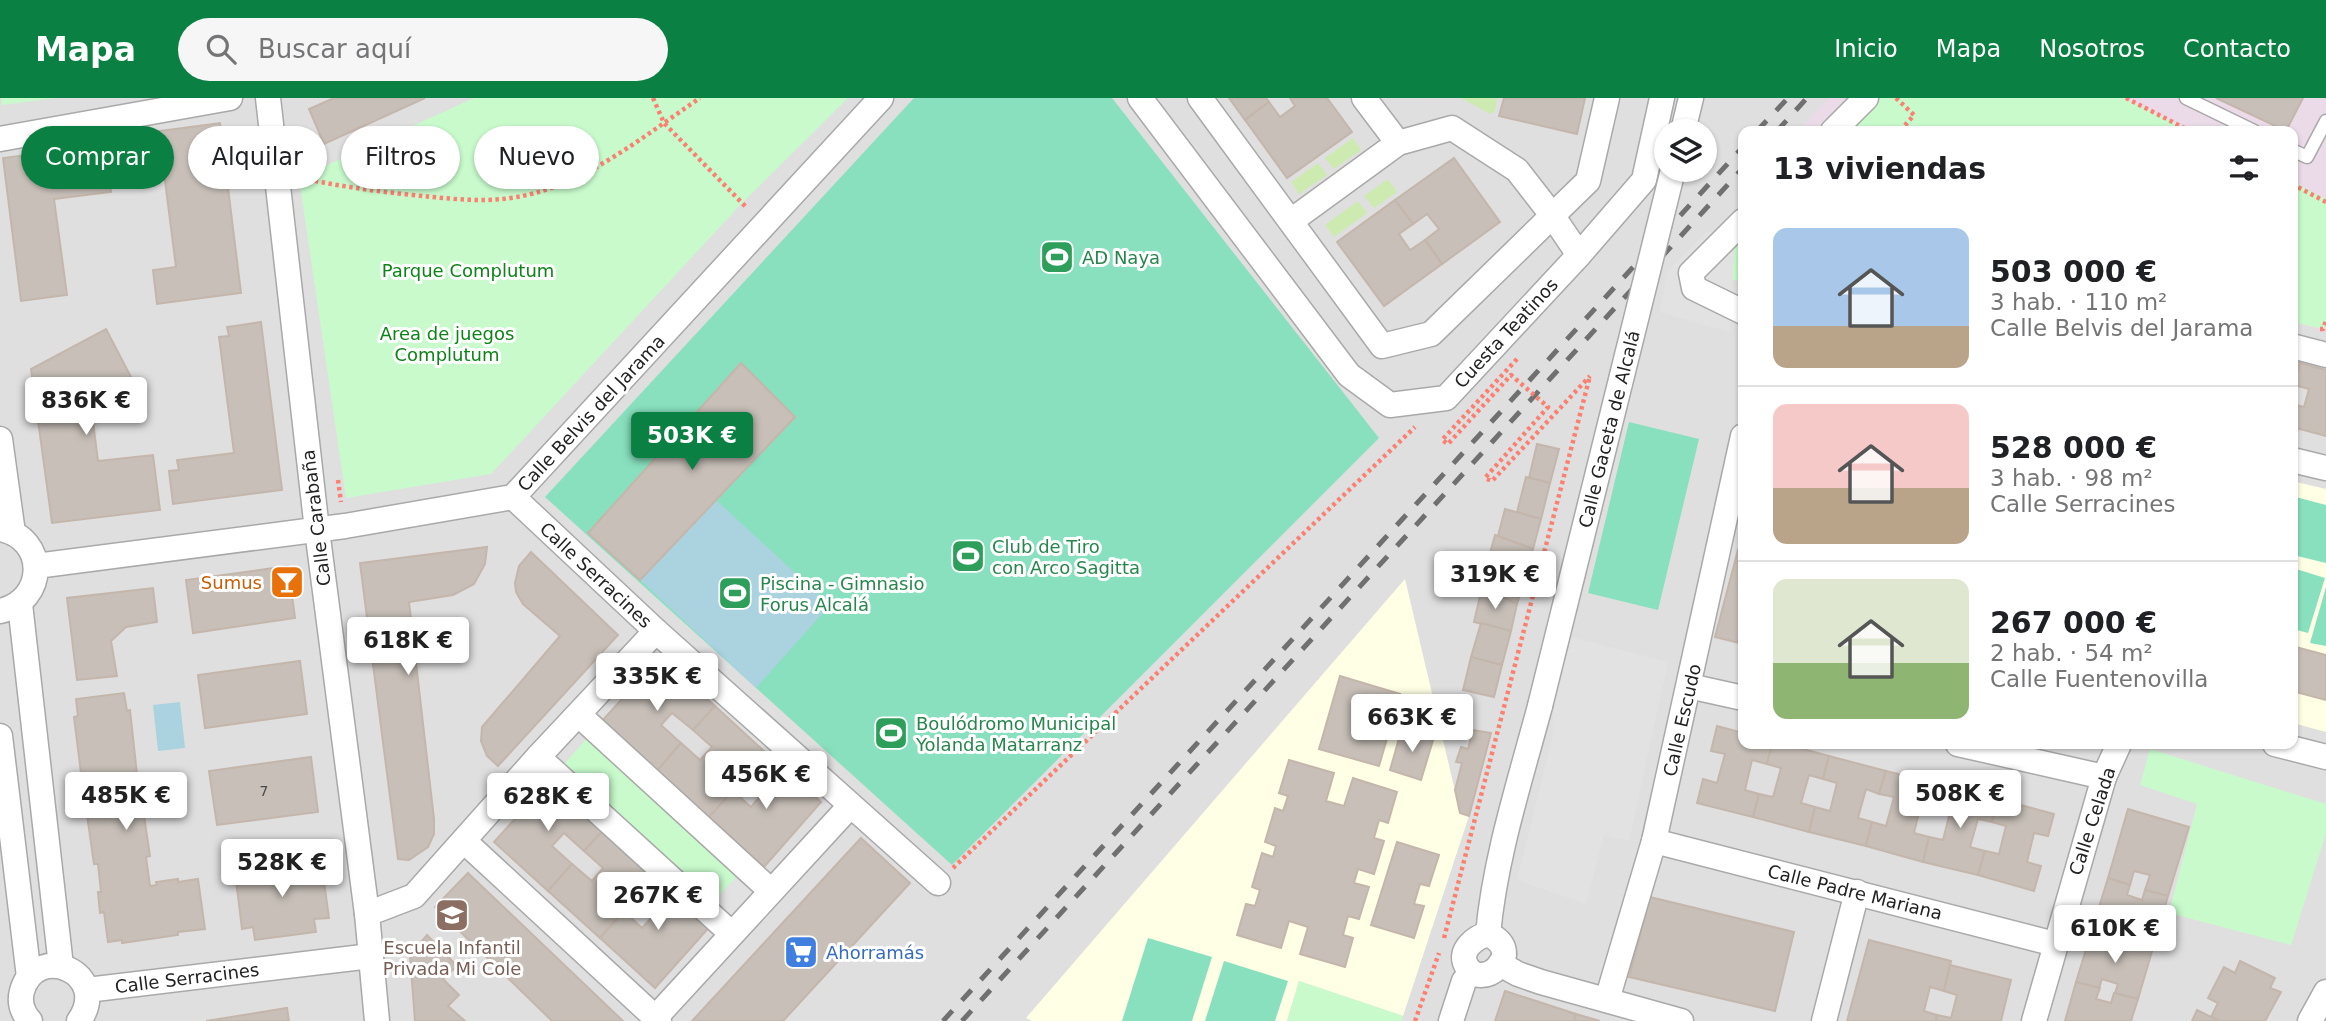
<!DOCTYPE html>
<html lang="es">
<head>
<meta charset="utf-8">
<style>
	:root { --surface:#fff; --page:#f6f6f6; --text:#202124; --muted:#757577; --line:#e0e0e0; --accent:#0b8043 }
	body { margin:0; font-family:"DejaVu Sans",sans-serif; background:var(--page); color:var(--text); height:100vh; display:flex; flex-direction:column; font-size:26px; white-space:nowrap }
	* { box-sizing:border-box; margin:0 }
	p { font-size:23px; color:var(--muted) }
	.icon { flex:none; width:38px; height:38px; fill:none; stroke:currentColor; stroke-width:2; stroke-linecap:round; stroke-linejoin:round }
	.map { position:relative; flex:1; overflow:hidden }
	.side { position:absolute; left:1738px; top:28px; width:560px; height:623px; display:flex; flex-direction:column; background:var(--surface); border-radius:14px; box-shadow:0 2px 5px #0004 }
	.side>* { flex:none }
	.banner { position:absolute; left:21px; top:28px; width:665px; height:63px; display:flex; gap:14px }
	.buttons { position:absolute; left:1654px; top:21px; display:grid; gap:14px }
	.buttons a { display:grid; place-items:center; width:63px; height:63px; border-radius:50%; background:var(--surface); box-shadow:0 2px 5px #0004; font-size:35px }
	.price { position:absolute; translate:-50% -60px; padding:0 16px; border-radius:7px; background:#fff; color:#222; font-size:23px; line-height:46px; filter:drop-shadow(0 2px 4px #0008) }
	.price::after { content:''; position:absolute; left:50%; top:42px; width:21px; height:16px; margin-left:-10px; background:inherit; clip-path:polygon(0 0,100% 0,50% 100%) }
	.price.selected { background:var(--accent); color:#fff }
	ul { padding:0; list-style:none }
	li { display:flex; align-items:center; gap:21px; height:175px; padding:0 35px }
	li+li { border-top:2px solid var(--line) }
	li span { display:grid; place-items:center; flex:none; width:196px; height:140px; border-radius:14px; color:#555 }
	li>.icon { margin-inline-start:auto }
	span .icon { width:84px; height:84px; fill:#fffc; stroke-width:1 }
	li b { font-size:30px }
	h2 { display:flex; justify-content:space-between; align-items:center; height:84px; padding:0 35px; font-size:30px }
	.pill { padding:0 24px; border-radius:32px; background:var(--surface); box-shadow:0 2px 5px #0004; font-size:24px; line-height:63px }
	.pill.selected { background:var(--accent); color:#fff }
	header { display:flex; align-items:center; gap:42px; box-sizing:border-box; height:98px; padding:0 35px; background:var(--accent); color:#fff }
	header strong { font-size:33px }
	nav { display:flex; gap:38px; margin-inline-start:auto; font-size:24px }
	.search { width:490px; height:63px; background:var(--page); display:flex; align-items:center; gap:18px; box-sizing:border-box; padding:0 24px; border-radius:38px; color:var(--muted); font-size:26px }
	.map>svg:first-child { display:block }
</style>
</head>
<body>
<header>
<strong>Mapa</strong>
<div class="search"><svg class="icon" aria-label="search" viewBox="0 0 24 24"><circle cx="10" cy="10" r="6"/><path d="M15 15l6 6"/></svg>Buscar aquí</div>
<nav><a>Inicio</a><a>Mapa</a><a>Nosotros</a><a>Contacto</a></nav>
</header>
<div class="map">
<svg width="2326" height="923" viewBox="0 0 2326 923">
	<rect width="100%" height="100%" fill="#f2efe9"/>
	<path fill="#e0dfdf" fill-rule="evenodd" d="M0,0H2129L2197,33H1743V646H2292L2293,81L2326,97V923H0ZM1666,33H1704V72H1666Z"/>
	<path fill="#ebdbe8" d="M1829,0H2326V233L2293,224L2292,33H1798Z"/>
	<g fill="#ffffe5">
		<path d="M2292,383L2326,391V634L2293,625Z"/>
		<path d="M1405,481L1460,714L1469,718L1403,918L1299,883L1287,923H1032L1026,920Z"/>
	</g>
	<g fill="#cdebb0">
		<path d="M1461,0H1497L1495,13L1490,16Z"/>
		<path d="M1353,40L1361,52L1334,71L1325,60Z"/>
		<path d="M1318,65L1327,77L1299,96L1291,84Z"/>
		<path d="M1388,81L1397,94L1374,110L1364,98Z"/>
		<path d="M1358,103L1367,115L1334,139L1325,127Z"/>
	</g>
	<g fill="#c8facc">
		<path d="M1,0H56L2,7Z"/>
		<path d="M474,0H848L742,105L491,376L346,400L299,80Z"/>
		<path d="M1876,0H2123L2190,33H1843Z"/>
		<path d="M2293,84L2326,101V224L2323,231L2293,224Z"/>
		<path d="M1743,132V185L1729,180L1721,154Z"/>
		<path d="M602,623L754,760L702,816L552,680Z"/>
		<path d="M2150,651L2326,706V735L2291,847L2169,815L2197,706L2140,687Z"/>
		<path d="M1299,883L1403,918L1402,923H1287Z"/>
	</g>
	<g fill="#88e0be">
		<path d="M914,0H1112L1379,340L952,767L545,399Z"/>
		<path d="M1629,324L1699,341L1658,512L1588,495Z"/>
		<path d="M2292,398L2326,407V465L2293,457Z"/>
		<path d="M2293,470L2325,480L2308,535L2293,531Z"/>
		<path d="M2326,489V548L2310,545Z"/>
		<path d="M1148,840L1212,859L1192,923H1122Z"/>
		<path d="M1224,863L1288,883L1275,923H1205Z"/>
	</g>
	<g fill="#e2e2e2">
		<path d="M1707,133L1735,135L1730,234L1659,214L1668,172Z"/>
		<path d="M1571,539L1668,564L1629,743L1604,737L1586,806L1517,782L1552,641L1554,596Z"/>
		<path d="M746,769L771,793L732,836L705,812Z"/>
	</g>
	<g fill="#aad3df">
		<path d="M716,402L830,507L756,590L640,482Z"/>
		<path d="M180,604L185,650L158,653L153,607Z"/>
	</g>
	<g fill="#c7bfb8" stroke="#c4b6ab" stroke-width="2">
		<path d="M334,0H425L324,46L309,11Z"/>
		<path d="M1229,0H1266L1269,4L1245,22Z"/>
		<path d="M1290,0H1327L1352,34L1287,80L1245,22L1269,4L1280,19L1295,8Z"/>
		<path d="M1504,0H1585L1577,36L1499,18Z"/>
		<path d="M2216,0H2303L2286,33Z"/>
		<path d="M220,25L241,195L157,206L153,172L176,169L163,67L140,70L136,36Z"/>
		<path d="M104,47L111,94L54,101L67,197L21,203L3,60Z"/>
		<path d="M1454,60L1500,124L1442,166L1425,142L1439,131L1427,116L1413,126L1395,102Z"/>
		<path d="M1395,102L1413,126L1399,136L1410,152L1425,142L1442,166L1384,208L1337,144Z"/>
		<path d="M261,224L282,392L173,406L169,373L179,372L177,362L234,355L219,239L229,238L227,229Z"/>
		<path d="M106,231L131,279L90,300L98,363L153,357L160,412L52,425L31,271Z"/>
		<path d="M2292,263L2300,265L2293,289H2292Z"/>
		<path d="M741,265L795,319L640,482L588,435Z"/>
		<path d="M2300,265L2326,272V338L2292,329V306L2304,309L2309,291L2294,287Z"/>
		<path d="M1537,346L1559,351L1550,385L1529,380Z"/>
		<path d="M1526,379L1550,385L1541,421L1517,414Z"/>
		<path d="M1505,411L1541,421L1533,451L1498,438Z"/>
		<path d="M1495,437L1533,451L1526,477L1488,463Z"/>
		<path d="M487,449L485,466L474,486L453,497L409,504L434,721V736L428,749L409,762L398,761L360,465Z"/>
		<path d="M1738,452L1743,453V546L1715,539Z"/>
		<path d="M531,454L618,537L498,668L487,658L481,643L482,629L560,538L523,506L516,494L515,485L519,468Z"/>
		<path d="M1472,457L1526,477L1517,506L1485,491L1488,477L1468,470Z"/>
		<path d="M288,468L295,520L193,535L186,482Z"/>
		<path d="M1482,489L1517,506L1511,533L1474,524Z"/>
		<path d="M153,490L157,524L126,529L111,543L117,578L77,582L67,500Z"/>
		<path d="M1481,525L1511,533L1502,567L1471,559Z"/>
		<path d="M2292,548L2326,557V602L2292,593Z"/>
		<path d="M660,559L715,608L693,632L672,615L661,627L681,645L657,673L602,623Z"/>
		<path d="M1471,559L1502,567L1494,599L1463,592Z"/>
		<path d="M300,563L307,616L205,630L198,577Z"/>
		<path d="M1340,578L1400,596L1379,668L1319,651Z"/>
		<path d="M124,595L127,613L130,612L140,704H142L150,758L146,759L150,788L157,787L156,784L178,781V784L198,781L205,831L178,834V837L122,845V842L108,844L104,814L100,815L98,794H101L98,766H94L86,710H90L85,674L81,675L74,619L78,618L76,601Z"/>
		<path d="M715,608L766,655L743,680L727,665L716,677L733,693L709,719L657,673L681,645L700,662L712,649L693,632Z"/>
		<path d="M1717,628L1743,635V646H1772L1767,666L1752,662L1745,692L1759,696L1753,719L1697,705L1703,681L1717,685L1725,656L1711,653Z"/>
		<path d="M1402,630L1434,639L1421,682L1390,672Z"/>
		<path d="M1473,632L1491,635L1469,718L1460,715L1455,692L1462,665L1456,664L1461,649L1468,651Z"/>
		<path d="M1772,646H1784L1829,658L1823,681L1809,677L1801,705L1815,709L1809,734L1753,719L1759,696L1773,699L1781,670L1767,666Z"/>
		<path d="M766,655L821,704L764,769L709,719L733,693L751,709L761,697L743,680Z"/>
		<path d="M1829,658L1886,673L1879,696L1866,691L1858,720L1872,724L1866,748L1809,734L1815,709L1830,713L1837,685L1823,681Z"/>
		<path d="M311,659L318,714L217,727L209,673Z"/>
		<path d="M1289,662L1334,675L1326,703L1344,708L1353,680L1397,694L1388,725L1379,722L1374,740L1384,743L1374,776L1358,771L1354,785L1369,789L1359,821L1348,818L1343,837L1353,840L1345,869L1300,856L1308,829L1289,823L1281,850L1237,837L1246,806L1255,808L1260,792L1252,789L1262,755L1273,759L1276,748L1265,744L1275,710L1283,713L1288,698L1279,695Z"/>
		<path d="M1886,673L1943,687L1937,710L1921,706L1914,735L1929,739L1923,764L1866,748L1872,724L1886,728L1894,699L1879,696Z"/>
		<path d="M552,680L606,729L584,753L564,735L552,748L572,766L548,793L494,744Z"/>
		<path d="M1943,687L1998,701L1992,724L1978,721L1970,749L1985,753L1978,777L1923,764L1929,739L1943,742L1950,714L1937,710Z"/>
		<path d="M1998,701L2054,716L2048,738L2034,735L2027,764L2041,768L2034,793L1978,777L1985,753L1999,756L2006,728L1992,724Z"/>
		<path d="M2128,711L2189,729L2168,798L2145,792L2150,777L2134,773L2130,787L2108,780Z"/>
		<path d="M606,729L658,776L635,801L618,785L607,798L624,813L600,840L548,793L572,766L592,783L603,770L584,753Z"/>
		<path d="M861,740L910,785L783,923H692Z"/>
		<path d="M1397,744L1439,757L1429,788L1420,786L1414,806L1424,808L1414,840L1371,827Z"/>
		<path d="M306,760L307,771L322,769L329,820L314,821L316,834L255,842L253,829L242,831L236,782L248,781L247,767Z"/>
		<path d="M468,775L623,923H552L435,809Z"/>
		<path d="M658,776L713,825L655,890L600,840L624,813L642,830L653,818L635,801Z"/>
		<path d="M2108,780L2130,787L2127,797L2142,802L2145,792L2168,798L2153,850L2130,843L2133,834L2118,829L2115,838L2092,832Z"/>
		<path d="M1650,799L1794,834L1775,913L1629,879Z"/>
		<path d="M2092,832L2115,838L2112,849L2127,853L2130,843L2153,850L2138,901L2115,895L2118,886L2102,881L2099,890L2076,884Z"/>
		<path d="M427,837L457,868L443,881L459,897L448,908L465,923H415L410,857Z"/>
		<path d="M1869,842L1951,863L1944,893L1930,889L1924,913L1937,917L1936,923H1847Z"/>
		<path d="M2240,863L2275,880L2270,890L2281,894L2265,923H2219L2211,919L2218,905L2208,900L2224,869L2235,875Z"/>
		<path d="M1950,867L2011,882L2001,923H1936L1937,917L1951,920L1957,897L1944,893Z"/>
		<path d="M2076,884L2100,890L2096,901L2111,905L2114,895L2138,901L2131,923H2065Z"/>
		<path d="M1505,893L1576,916L1574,923H1495Z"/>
		<path d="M287,910L289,923H206Z"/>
		<path d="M2197,912L2219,923H2192Z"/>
		<path d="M1576,916L1600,923H1574Z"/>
	</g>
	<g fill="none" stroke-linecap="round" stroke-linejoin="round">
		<g stroke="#a9a9a9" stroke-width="15">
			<g id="lane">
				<path d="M2186,0L2254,33"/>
				<path d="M2292,52L2307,59L2326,23"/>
			</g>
		</g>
		<g stroke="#a9a9a9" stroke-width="27">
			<g id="street">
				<path d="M268,0L317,432L367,816L377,923"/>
				<path d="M1140,0L1349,277L1390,307L1446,300L1579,157L1644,82L1662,0"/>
				<path d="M1200,0L1382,248L1431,236L1588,83L1607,0"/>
				<path d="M1364,0L1398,45"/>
				<path d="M1683,33L1691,0"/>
				<path d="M1833,33L1866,0"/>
				<path d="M0,41L230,0"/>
				<path d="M1291,123L1398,45L1452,30L1517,72L1552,117L1579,157"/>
				<path d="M1743,123L1691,175L1694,190L1743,214"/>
				<path d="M2292,248L2326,257"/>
				<path d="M0,341L13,435"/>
				<path d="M2292,362L2326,370"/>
				<path d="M0,431C48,440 47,503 0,513"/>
				<path d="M36,468L345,428L513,399L881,0"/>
				<path d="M20,506L61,868"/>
				<path d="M656,533L938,785"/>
				<path d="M1689,588L1743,600"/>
				<path d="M579,617L771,793"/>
				<path d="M0,638L29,879"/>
				<path d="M1958,646L2104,679"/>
				<path d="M2275,646L2326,659"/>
				<path d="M538,659L732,836"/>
				<path d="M464,743L659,923"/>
				<path d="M1654,743L2055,846"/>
				<path d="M367,816L414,798L538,659L656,533L513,399"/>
				<path d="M1488,836C1495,759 1520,683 1540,608"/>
				<path d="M1488,836C1529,855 1480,896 1466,867C1458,852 1476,839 1488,836Z"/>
				<path d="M1500,866L1518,876L1541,884L1681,923"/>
				<path d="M87,892L371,858"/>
				<path d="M1607,902L1654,743L1743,338"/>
				<path d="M655,920L850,708"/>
				<path d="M30,923C22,914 19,904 22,893C36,843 112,875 79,923"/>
				<path d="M1451,923L1464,883L1471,874"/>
				<path d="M1824,923L1857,794"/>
				<path d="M2034,923L2104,679L2119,646"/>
				<path d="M2310,923L2326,894"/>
			</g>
		</g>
		<g stroke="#fa8072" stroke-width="4.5" stroke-dasharray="3.5 3.5" stroke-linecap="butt">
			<path d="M653,0L664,25L747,110"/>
			<path d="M1896,0L1914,17L1900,33"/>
			<path d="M2126,0L2190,33"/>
			<path d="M301,80C338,88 374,93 412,97C465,102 502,108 554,89C607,69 654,31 700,0"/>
			<path d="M2292,86L2326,104"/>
			<path d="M2320,231H2323L2326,223"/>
			<path d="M338,382L341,404"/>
			<path d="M953,770L1415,329"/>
			<path d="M1444,840L1590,278"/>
			<path d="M1415,923L1439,855"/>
		</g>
		<use href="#lane" stroke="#fff" stroke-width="12"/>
		<use href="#street" stroke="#fff" stroke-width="24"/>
		<g stroke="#707070" stroke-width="5" stroke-dasharray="14 14" stroke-linecap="butt">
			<path d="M1757,33L1788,0"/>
			<path d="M1777,33L1807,0"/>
			<path d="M943,923L1743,49"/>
			<path d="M962,923L1743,70"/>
		</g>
		<g stroke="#a9a9a9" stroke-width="27" stroke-linecap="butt">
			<path id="street-bridge" d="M1540,608L1673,72"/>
		</g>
		<path stroke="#fa8072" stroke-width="4.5" stroke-dasharray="3.5 3.5" stroke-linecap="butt" d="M1517,261L1442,342L1448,346L1511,277L1548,309L1485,380L1492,383L1590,278"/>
		<use href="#street-bridge" stroke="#fff" stroke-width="24"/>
	</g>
	<defs>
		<g id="stadium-square" transform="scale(1.75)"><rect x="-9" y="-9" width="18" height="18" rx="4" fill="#2e9e5b" stroke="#fff"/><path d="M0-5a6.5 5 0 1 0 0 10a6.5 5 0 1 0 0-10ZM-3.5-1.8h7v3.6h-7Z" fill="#fff"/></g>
		<g id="bar-square" transform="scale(1.75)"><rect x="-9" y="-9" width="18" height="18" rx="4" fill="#e8710a" stroke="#fff"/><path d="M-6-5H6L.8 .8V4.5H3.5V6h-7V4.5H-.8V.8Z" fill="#fff"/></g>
		<g id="school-square" transform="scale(1.75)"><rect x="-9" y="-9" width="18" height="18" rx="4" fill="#8d6e63" stroke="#fff"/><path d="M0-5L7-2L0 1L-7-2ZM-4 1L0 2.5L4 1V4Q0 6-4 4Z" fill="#fff"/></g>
		<g id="supermarket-square" transform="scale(1.75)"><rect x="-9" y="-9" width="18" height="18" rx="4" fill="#3f7fe0" stroke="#fff"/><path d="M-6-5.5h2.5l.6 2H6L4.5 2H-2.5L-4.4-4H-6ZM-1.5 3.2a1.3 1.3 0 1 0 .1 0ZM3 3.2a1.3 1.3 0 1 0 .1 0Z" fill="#fff"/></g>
	</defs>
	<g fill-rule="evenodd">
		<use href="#stadium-square" x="1057" y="159"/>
		<use href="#stadium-square" x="968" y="458"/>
		<use href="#bar-square" x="287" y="484"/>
		<use href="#stadium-square" x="735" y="495"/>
		<use href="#stadium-square" x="891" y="635"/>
		<use href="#school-square" x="452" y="817"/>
		<use href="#supermarket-square" x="801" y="854"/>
	</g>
	<g text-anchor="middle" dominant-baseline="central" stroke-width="6" stroke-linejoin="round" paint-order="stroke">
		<g font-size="14" fill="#4b4948">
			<text x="264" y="693">7</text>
		</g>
		<g font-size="18" fill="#27864d" stroke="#fff" text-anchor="start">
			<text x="1082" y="159">AD Naya</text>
			<text x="992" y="448">Club de Tiro<tspan x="992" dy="21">con Arco Sagitta</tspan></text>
			<text x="760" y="485">Piscina - Gimnasio<tspan x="760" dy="21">Forus Alcalá</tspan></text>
			<text x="916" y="625">Boulódromo Municipal<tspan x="916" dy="21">Yolanda Matarranz</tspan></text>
		</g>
		<g font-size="18" fill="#0c8416" stroke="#fff">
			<text x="468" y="172">Parque Complutum</text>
			<text x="447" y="235">Area de juegos<tspan x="447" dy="21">Complutum</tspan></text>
		</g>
		<g font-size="18" fill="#222" stroke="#fff">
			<text transform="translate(1506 235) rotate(-47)">Cuesta Teatinos</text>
			<text transform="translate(591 315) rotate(-47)">Calle Belvis del Jarama</text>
			<text transform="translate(1609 331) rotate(-76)">Calle Gaceta de Alcalá</text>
			<text transform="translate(316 420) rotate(-97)">Calle Carabaña</text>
			<text transform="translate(596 477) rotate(43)">Calle Serracines</text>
			<text transform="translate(1682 622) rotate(-77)">Calle Escudo</text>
			<text transform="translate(2092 723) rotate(-72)">Calle Celada</text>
			<text transform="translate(1855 794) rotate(14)">Calle Padre Mariana</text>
			<text transform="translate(187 880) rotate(-7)">Calle Serracines</text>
		</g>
		<g font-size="18" fill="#c56008" stroke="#fff" text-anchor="end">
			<text x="262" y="484">Sumus</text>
		</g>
		<g font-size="18" fill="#785e54" stroke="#fff">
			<text x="452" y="849">Escuela Infantil<tspan x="452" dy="21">Privada Mi Cole</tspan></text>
		</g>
		<g font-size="18" fill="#366cbe" stroke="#fff" text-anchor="start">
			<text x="826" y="854">Ahorramás</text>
		</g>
	</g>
</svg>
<div class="buttons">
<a><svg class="icon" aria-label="layers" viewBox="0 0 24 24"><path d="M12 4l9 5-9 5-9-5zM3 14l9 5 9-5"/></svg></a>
</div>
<b class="price" style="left:86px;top:339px">836K €</b>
<b class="price selected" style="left:692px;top:374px">503K €</b>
<b class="price" style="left:1495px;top:513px">319K €</b>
<b class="price" style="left:408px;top:579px">618K €</b>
<b class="price" style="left:657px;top:615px">335K €</b>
<b class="price" style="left:1412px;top:656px">663K €</b>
<b class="price" style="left:766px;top:713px">456K €</b>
<b class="price" style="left:1960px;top:732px">508K €</b>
<b class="price" style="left:126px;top:734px">485K €</b>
<b class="price" style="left:548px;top:735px">628K €</b>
<b class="price" style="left:282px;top:801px">528K €</b>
<b class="price" style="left:658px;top:834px">267K €</b>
<b class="price" style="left:2115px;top:867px">610K €</b>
<div class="banner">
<a class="pill selected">Comprar</a>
<a class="pill">Alquilar</a>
<a class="pill">Filtros</a>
<a class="pill">Nuevo</a>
</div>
<section class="side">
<h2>13 viviendas<svg class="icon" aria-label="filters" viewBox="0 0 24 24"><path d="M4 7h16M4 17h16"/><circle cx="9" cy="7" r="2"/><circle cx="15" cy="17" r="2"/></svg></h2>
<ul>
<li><span style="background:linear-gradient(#a9c7e8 70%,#b9a48a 0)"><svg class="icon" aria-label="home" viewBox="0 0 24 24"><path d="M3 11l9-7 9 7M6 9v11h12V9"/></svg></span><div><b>503 000 €</b><p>3 hab. · 110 m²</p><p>Calle Belvis del Jarama</p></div></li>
<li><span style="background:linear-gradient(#f6c9c9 60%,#b9a48a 0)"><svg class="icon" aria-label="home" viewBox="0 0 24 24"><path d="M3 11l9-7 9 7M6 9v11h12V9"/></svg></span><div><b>528 000 €</b><p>3 hab. · 98 m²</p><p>Calle Serracines</p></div></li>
<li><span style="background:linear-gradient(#dfe7d0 60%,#8fb573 0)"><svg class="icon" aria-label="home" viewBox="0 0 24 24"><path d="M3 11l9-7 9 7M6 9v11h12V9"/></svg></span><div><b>267 000 €</b><p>2 hab. · 54 m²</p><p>Calle Fuentenovilla</p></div></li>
</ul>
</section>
</div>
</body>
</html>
